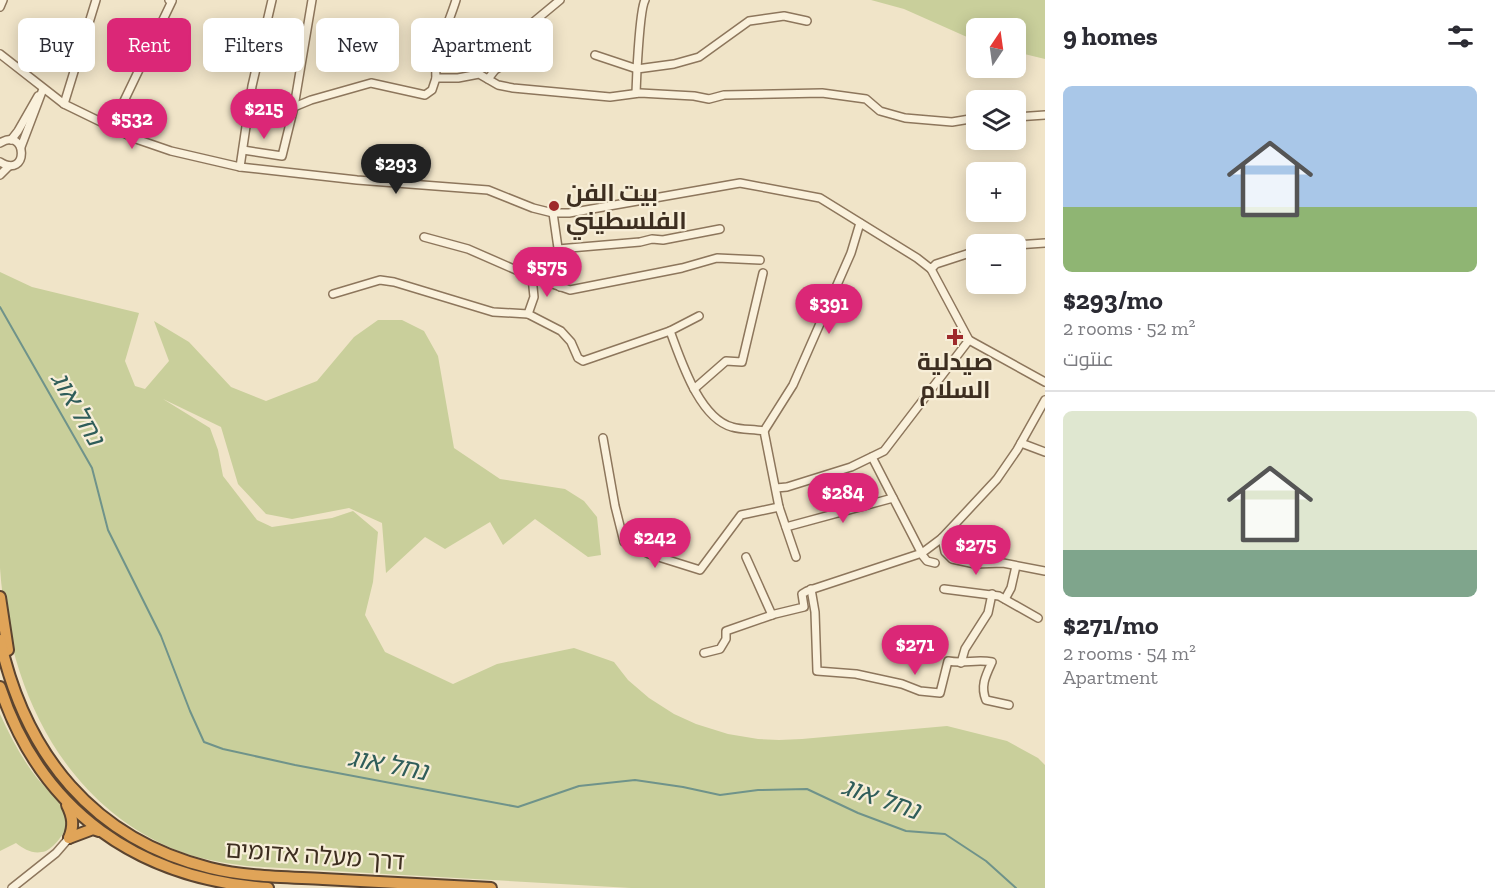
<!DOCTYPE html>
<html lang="en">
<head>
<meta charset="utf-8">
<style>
	:root { --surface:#fff; --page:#f2f2f3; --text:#2b2b33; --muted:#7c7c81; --line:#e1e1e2; --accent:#db2777 }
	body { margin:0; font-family:"Zilla Slab",Cairo,"Noto Sans Hebrew",serif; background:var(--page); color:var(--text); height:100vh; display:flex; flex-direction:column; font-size:22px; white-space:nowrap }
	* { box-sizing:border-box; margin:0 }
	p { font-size:20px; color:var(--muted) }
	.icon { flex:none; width:33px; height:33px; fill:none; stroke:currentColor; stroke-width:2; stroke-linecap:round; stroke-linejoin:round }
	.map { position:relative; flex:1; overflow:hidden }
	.details { display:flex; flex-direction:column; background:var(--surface); width:450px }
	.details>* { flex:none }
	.hud { position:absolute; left:18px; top:18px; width:570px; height:54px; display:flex; gap:12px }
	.needle { width:39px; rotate:13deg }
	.buttons { position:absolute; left:966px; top:18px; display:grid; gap:12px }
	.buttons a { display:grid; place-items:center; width:60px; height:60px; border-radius:9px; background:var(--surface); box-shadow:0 3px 15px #0003; font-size:30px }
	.price { position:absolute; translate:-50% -51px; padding:0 14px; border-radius:21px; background:var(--accent); color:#fff; font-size:20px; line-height:39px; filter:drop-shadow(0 2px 3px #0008) }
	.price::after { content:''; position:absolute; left:50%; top:36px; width:18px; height:14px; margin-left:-9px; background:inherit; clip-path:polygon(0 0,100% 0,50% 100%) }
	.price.on { background:#222; color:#fff }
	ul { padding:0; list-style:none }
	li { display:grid; align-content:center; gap:12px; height:318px; padding:0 18px }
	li+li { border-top:2px solid var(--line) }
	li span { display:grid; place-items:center; height:186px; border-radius:9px; color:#555 }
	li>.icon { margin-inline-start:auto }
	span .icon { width:108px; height:108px; fill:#fffc; stroke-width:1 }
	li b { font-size:26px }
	h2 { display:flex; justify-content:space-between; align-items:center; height:72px; padding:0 18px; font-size:26px }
	.tag { padding:0 21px; border-radius:9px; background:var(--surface); box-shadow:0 3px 15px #0003; font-size:21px; line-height:54px }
	.tag.on { background:var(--accent); color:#fff }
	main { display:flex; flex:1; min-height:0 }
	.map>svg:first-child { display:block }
</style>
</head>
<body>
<main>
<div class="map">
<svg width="1045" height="888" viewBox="0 0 1045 888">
	<rect width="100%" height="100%" fill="#f0e4c8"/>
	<g fill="#c9cf9b">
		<path d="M871,0H1045V59L1016,52V28H976V41L904,9Z"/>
		<path d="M0,272L32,287L139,313L125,361L135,386L145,389L169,361L154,321L189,342L231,387L266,401L317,381L354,337L378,320H402L424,331L438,356L454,448L500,479L565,489L584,501L597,517L601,555L588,557L535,519L503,545L490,522L445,549L425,537L386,573L382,523L349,508L292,519L266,514L238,484L221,427L163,399L210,428L218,450L223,476L257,520L272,527L332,518L353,511L378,532L373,582L365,615L385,652L453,684L497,664L574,648L614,662L628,680L649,698L674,714L696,724L728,734L758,739L779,740L802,739L947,726L1007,741L1038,758L1045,765V888H631L247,866C223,863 199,859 176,850C61,803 8,686 0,568C0,531 0,492 0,455C0,394 0,333 0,272Z"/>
		<path d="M0,714C10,736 22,759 37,778C45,788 63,802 68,813C72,825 56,846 46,851C34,855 25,850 16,843L0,851Z"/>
	</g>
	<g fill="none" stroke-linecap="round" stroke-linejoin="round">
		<path stroke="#6f938a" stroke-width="2" d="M0,307L92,468L108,530L161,636L190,711L204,742L223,749L295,765L518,807L579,786L635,780L683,787L720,795L758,790L807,789L858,813L906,831L945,834L986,861L1016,888"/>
		<g stroke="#8d765c" stroke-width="10">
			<g id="minor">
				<path d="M456,0C448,26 434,51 436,78H458L479,74L498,85L513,88L610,97L640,93L694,96L709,99L724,95L822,93L866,99L880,111L905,118L952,122L976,118"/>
				<path d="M0,7L3,0"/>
				<path d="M0,54L64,104L136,139L171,151L240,167L357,180L488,190L533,208L553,213H569L740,183L820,198L917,258L931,269L936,264L976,251"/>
				<path d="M595,55L637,69C638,55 640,9 645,0"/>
				<path d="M488,79L495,70L508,62L531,24L560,0"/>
				<path d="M636,93L637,69L674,64L699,57L749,21L784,16L807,21"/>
				<path d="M64,104L96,0"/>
				<path d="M294,107L311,100L371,83L425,95L432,90L436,78"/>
				<path d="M1016,117L1045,115"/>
				<path d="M112,126L172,1L169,0"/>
				<path d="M11,140L18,131L38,96"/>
				<path d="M0,143C28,126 29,180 0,162"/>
				<path d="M21,147L43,89"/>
				<path d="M243,150L282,156L294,107L312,0"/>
				<path d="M240,167L252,86L272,0"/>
				<path d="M0,175L9,166"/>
				<path d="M553,213L562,276L560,287"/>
				<path d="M424,237L468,249L532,277L570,290L682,268L717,258L760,260"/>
				<path d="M1016,245L1045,243"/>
				<path d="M558,249L640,242L652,239L663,240L720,229"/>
				<path d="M931,269L969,340L1045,382"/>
				<path d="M333,294L380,280L394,282L493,312L528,314L561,331L571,342L578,358L583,361L670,331L699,316"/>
				<path d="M528,314L534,297L532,277"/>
				<path d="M670,331C681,360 699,418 732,427C742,430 753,429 764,431L779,507L796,557"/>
				<path d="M694,389L726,361L742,362L763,273"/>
				<path d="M764,431L793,385L851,253L860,223"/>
				<path d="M603,438L615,506L624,542L649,554L700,570L741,515L779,507"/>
				<path d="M1021,443L1045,452"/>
				<path d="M872,457L923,556L927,561L935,563"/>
				<path d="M776,488L787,487L851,467L884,451L969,340"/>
				<path d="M786,527L893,498"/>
				<path d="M942,538L945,552L952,559L975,564L1003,563L1045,571"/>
				<path d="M746,557L772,615"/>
				<path d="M811,589L815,612L817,671L856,674L902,684L920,691L940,693L948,661C965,664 976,659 992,662C986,675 980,686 986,700L1009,705"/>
				<path d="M944,589L999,596L1038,618"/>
				<path d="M1005,599L1011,588L1016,566"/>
				<path d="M704,653L720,649L726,639V631L775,614L804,607L802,594L807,591L922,553L942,538L997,479L1017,450L1045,400"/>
				<path d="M961,663L965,649L988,613L992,594"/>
				<path d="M12,888L56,853L69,838"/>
			</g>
		</g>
		<g stroke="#5b4430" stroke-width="14">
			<g id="highway">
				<path d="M0,597L8,650"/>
				<path d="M0,640C25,754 93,839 210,868C246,877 285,877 323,879C379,882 435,885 491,888"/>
				<path d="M0,687C41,812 139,879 268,888"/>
				<path d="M67,805C73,817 74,826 69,838"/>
				<path d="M69,838L93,829L99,831"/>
			</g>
		</g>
		<use href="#minor" stroke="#faf1dc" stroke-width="7"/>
		<use href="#highway" stroke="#e0a458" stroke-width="10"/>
	</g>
	<g fill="#9e2a2b" stroke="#f7eed8" stroke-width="2">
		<circle cx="554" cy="206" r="6"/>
		<path d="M952 328h6v6h6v6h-6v6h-6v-6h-6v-6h6z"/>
	</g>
	<g text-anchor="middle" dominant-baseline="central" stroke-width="4.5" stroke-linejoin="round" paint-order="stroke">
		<g font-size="24" font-weight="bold" fill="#3d2e20" stroke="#f7eed8" text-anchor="start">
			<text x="566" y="192">بيت الفن<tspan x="566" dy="28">الفلسطيني</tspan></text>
			<text x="955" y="361" text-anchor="middle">صيدلية<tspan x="955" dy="28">السلام</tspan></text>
		</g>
		<g font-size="24" fill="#3d2e20" stroke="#f7eed8">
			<text transform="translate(315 855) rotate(4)">דרך מעלה אדומים</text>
		</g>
		<g font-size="26" font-style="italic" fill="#2f5d5a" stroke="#f7eed8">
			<text transform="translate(78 408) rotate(60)">נחל אוג</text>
			<text transform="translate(388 764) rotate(11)">נחל אוג</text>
			<text transform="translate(881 798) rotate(19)">נחל אוג</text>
		</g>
	</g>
</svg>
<div class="buttons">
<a><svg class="needle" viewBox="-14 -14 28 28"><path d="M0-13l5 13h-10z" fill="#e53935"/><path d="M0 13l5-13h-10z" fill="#7c7c81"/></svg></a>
<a><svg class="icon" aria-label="layers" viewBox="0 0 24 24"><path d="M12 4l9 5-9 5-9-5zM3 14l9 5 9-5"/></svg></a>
<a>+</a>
<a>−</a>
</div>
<b class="price" style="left:264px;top:140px">$215</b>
<b class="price" style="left:132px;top:150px">$532</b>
<b class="price on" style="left:396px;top:195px">$293</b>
<b class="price" style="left:547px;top:298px">$575</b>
<b class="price" style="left:829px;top:335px">$391</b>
<b class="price" style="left:843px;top:524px">$284</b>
<b class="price" style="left:655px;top:569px">$242</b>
<b class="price" style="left:976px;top:576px">$275</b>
<b class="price" style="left:915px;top:676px">$271</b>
<div class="hud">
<a class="tag">Buy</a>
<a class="tag on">Rent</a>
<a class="tag">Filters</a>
<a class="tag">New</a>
<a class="tag">Apartment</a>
</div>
</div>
<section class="details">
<h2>9 homes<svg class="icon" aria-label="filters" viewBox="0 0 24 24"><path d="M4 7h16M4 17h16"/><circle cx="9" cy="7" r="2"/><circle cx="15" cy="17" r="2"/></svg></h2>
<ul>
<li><span style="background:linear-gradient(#a9c7e8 65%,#8fb573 0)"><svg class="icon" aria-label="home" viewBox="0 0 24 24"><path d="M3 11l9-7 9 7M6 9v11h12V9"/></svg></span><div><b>$293/mo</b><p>2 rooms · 52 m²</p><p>عنتوت</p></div></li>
<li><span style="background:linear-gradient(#dfe7d0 75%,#7fa58c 0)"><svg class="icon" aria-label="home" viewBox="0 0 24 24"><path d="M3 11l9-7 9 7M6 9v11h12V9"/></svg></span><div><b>$271/mo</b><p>2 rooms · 54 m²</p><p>Apartment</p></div></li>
</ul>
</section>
</main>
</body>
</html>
